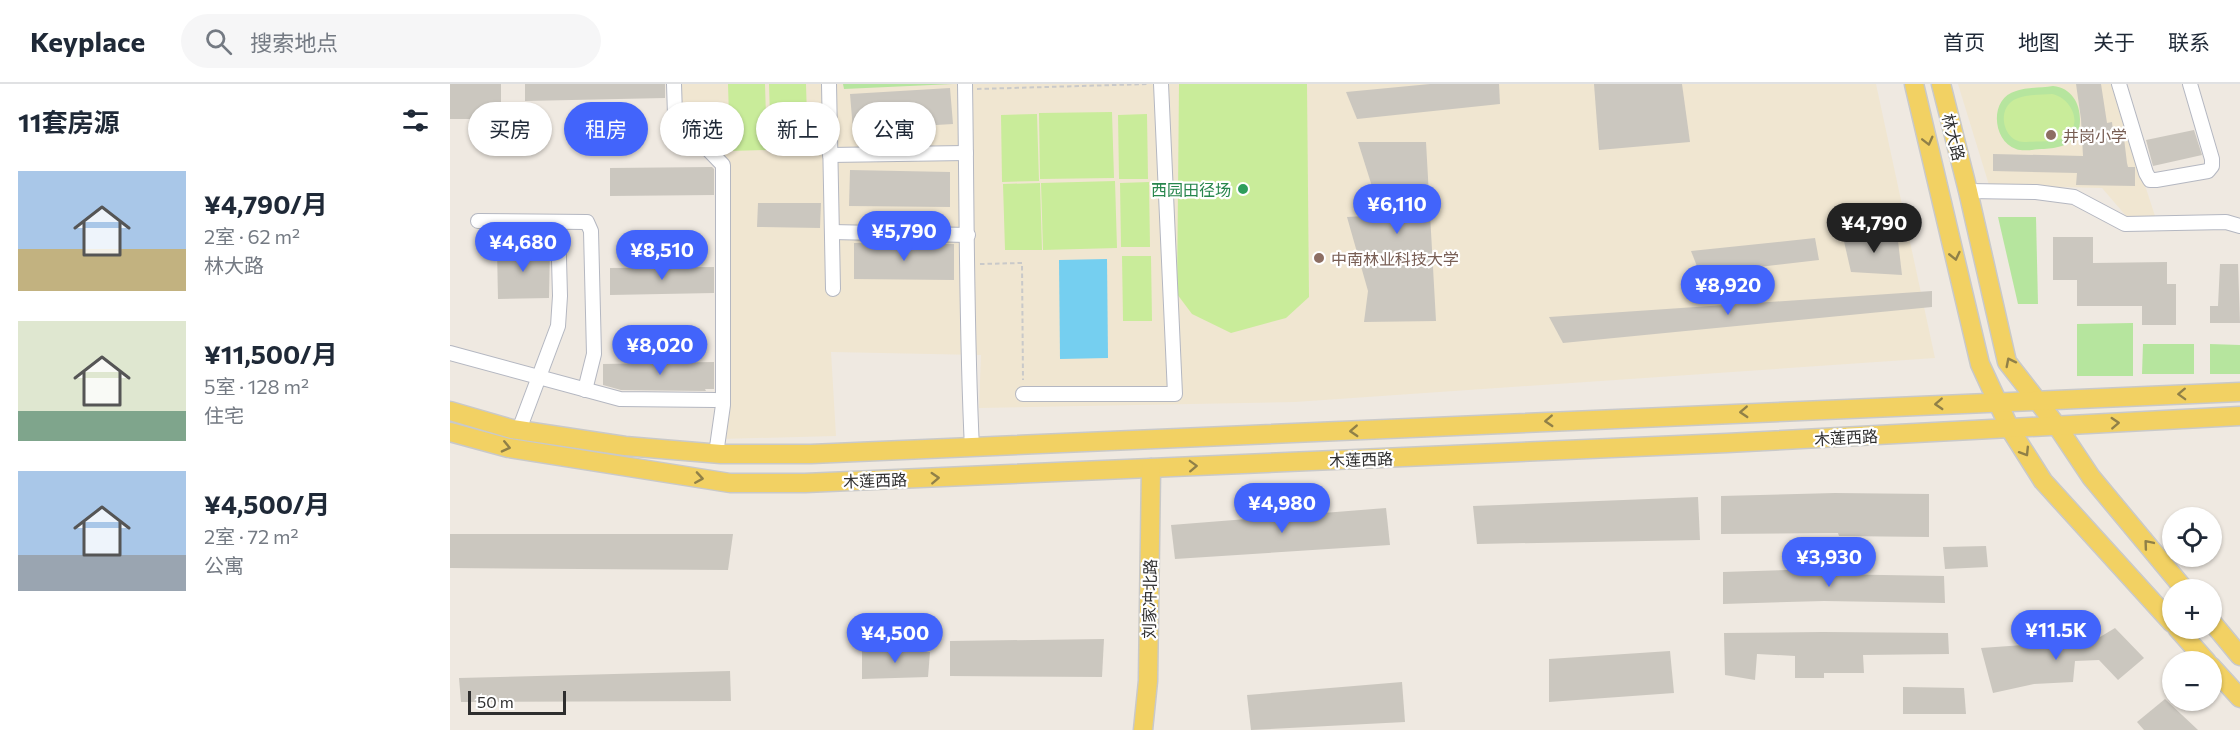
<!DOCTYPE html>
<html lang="zh">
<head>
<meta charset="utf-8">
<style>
	:root { --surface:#fff; --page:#f6f6f7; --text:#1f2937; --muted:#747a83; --line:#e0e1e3; --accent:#4264fb }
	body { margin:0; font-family:Commissioner,"Noto Sans SC",sans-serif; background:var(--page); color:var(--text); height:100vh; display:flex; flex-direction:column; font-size:22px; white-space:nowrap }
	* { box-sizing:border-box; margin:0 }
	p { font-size:20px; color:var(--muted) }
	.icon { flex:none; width:33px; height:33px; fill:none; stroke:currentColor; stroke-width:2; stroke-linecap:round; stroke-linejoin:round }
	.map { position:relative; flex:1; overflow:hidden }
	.details { display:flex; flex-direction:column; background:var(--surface); width:450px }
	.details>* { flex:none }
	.hud { position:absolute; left:18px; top:18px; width:570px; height:54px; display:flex; gap:12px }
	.buttons { position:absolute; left:1712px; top:423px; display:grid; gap:12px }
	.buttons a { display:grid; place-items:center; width:60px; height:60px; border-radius:50%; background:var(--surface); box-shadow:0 2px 4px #0004; font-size:30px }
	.scale { position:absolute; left:18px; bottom:15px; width:98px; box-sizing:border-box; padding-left:6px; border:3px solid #2e2e2e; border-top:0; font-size:16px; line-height:21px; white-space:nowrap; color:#2e2e2e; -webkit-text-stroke:4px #fff; paint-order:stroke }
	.price { position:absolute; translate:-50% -51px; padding:0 14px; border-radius:21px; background:var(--accent); color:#fff; font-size:20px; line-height:39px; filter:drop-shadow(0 2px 3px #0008) }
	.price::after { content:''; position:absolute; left:50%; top:36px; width:18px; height:14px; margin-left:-9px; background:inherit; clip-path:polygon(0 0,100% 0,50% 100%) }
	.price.active { background:#222; color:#fff }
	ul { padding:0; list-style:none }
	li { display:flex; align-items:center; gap:18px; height:150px; padding:0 18px }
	li span { display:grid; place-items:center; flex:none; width:168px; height:120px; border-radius:0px; color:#555 }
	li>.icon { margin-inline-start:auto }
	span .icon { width:72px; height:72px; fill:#fffc; stroke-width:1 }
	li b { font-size:26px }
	h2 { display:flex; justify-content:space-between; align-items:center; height:72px; padding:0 18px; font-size:26px }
	.chip { padding:0 21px; border-radius:27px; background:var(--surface); box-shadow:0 2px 4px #0004; font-size:21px; line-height:54px }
	.chip.active { background:var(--accent); color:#fff }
	header { display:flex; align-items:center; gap:36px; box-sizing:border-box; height:84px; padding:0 30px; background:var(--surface); border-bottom:2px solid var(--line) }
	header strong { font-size:28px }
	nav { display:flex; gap:33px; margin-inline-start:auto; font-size:21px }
	.search { width:420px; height:54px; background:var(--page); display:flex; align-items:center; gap:15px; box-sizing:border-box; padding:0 21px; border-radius:33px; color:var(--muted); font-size:22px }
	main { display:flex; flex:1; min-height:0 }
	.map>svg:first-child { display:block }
</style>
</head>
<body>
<header>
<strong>Keyplace</strong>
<div class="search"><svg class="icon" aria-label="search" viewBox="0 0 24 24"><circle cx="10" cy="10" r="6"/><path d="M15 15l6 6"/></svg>搜索地点</div>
<nav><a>首页</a><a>地图</a><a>关于</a><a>联系</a></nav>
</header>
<main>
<section class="details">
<h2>11套房源<svg class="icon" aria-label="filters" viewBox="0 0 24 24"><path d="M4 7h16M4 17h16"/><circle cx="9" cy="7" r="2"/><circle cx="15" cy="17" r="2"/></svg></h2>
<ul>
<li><span style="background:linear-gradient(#a9c7e8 65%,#c2b280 0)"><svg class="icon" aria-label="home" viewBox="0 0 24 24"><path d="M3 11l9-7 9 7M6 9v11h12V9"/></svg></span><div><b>¥4,790/月</b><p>2室 · 62 m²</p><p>林大路</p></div></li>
<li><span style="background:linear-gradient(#dfe7d0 75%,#7fa58c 0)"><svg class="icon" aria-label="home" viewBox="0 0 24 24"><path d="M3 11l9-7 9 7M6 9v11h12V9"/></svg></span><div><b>¥11,500/月</b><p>5室 · 128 m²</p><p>住宅</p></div></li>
<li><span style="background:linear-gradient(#a9c7e8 70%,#9aa5b1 0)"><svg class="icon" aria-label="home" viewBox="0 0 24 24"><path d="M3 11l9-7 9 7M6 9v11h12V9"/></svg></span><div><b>¥4,500/月</b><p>2室 · 72 m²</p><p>公寓</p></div></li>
</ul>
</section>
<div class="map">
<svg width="1790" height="646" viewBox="0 0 1790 646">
	<rect width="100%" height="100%" fill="#efe9e1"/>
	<g fill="#f0e6d1">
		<path d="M231,0H1426L1485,274L845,318L529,324L531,271L381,268L386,352L270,355L276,79L231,23Z"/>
		<path d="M1508,0H1662L1705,132L1677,133L1652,104L1539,101Z"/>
	</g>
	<g fill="#b6e59e">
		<path d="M393,0H503L394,5Z"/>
		<path d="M1603,2C1627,4 1635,31 1627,52C1617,62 1608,64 1594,65C1585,65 1574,68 1566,65C1542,57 1539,14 1566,7C1577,3 1591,4 1603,2Z"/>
		<path d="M1548,133H1586L1588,220H1568Z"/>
		<path d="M1683,239V292H1627V240Z"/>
		<path d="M1693,260H1744V290H1692Z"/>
		<path d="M1760,260L1790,261V290H1760Z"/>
	</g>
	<g fill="#c9ec9a">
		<path d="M315,0L317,66L280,67L278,0Z"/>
		<path d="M319,0H356L358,66H321Z"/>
		<path d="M729,0H857L859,213L836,234L781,249L742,230L727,210Z"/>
		<path d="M1602,10C1619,13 1634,37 1617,52C1607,59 1588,57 1576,58C1556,60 1546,31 1561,18C1571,10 1590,11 1602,10Z"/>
		<path d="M662,28L664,94L590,95L589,29Z"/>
		<path d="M587,30L589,97L552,98L551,31Z"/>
		<path d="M697,30L698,95H669L668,31Z"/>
		<path d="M665,97L667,164L593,166L591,99Z"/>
		<path d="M699,98L700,163H671L670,99Z"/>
		<path d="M590,99L592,166H555L553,100Z"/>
		<path d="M672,172H701L702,237H673Z"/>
	</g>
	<path fill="#75cff0" d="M657,175L658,274L610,275L609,176Z"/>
	<g fill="#cbc7bf">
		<rect x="0" y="0" width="51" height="35"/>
		<path d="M75,0H215V14L75,17Z"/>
		<path d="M980,0H1049L1050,20L907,35L896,8Z"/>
		<path d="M1144,0H1232L1240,58L1149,66Z"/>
		<path d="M1626,0H1651L1657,39L1662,38L1663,47L1673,46L1677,79L1678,83H1685V102L1626,101L1627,89L1543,87V70L1633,72L1631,35Z"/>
		<path d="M500,4L503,40L403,46L400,10Z"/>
		<path d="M1744,46L1752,71L1703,82L1696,56Z"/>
		<path d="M908,58H976L986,237L914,238L918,207L897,133L931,131Z"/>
		<path d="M262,83L264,85V111L160,112V84Z"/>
		<path d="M400,86L500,88V123L399,122Z"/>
		<path d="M308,119H371L370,144L307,143Z"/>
		<path d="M1447,148L1452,191L1401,188L1393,153Z"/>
		<path d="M1603,153H1643V179L1717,178V200H1726V241H1692V222H1627V196H1603Z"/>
		<path d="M1365,154L1369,176L1250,190L1241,167Z"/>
		<path d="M404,159L504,160V196L404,195Z"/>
		<path d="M100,164L99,214L48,215L47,165Z"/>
		<path d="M1770,180H1788L1790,239H1760V222H1768Z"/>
		<path d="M264,183V209L160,211V184Z"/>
		<path d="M1482,207V223L1113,259L1099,233Z"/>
		<path d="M264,278V305H255L256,307L171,306L153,301V280Z"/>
		<path d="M1385,409L1479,410V453L1389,452L1388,449L1271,450V412Z"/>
		<path d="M1248,413L1250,456L1027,460L1023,422Z"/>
		<path d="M936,424L940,461L725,475L721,441Z"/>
		<path d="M0,450H283L278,486L0,484Z"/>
		<path d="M1536,462L1538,483L1495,485L1493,463Z"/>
		<path d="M1373,485V490L1494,492L1495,519L1374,517L1273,520V488Z"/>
		<path d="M1665,544L1694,574L1668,596L1649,576L1625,577L1623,598L1584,600L1543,609L1531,564L1645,556Z"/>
		<path d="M1373,548L1498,549L1499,570L1413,571L1414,589H1374V594H1345V572L1307,570L1305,596L1275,591L1274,549Z"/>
		<path d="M654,555L652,593L500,592V557Z"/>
		<path d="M412,566L480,568L478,593L412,595Z"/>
		<path d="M1220,567L1224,609L1099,618V575Z"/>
		<path d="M280,587L281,617L11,618L9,594Z"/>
		<path d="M952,598L955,638L801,646L797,611Z"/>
		<path d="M1453,603L1514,604L1516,630H1453Z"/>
		<path d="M1715,615L1748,646H1694L1687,638Z"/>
	</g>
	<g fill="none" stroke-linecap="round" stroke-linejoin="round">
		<g stroke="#b4b7c1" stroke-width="16">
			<g id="minor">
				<path d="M224,0L225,31L273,81V321L266,370"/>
				<path d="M379,0L383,205"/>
				<path d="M515,0C517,121 516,243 522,364"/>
				<path d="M1669,0L1696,89L1700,96H1706L1758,87L1762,82V75L1740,0"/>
				<path d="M380,71L516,69"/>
				<path d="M1518,107L1586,108L1624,113L1675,140L1776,138L1790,142"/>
				<path d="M28,137L137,138L141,147L144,270L135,306"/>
				<path d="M382,148L518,151"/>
				<path d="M0,269L170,315L265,316"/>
				<path d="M573,310H725L711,0"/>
				<path d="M69,346L108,242L110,212L108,138"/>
			</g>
		</g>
		<g stroke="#c9c9c9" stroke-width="21">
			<g id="major">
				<path d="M1464,0L1530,280L1560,345L1593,397L1722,539"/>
				<path d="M1491,0L1518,107L1557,278L1607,342L1641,393L1735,506"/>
				<path d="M0,327L62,345L175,362L271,370H361L1790,308"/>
				<path d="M0,348L59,364L280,399H355L1277,359L1790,332"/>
				<path d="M1761,537L1790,572"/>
				<path d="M1727,544L1757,578"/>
				<path d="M1761,582L1790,614"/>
				<path d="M693,646L698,597L701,384"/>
			</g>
		</g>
		<g stroke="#c9c9c9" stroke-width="2" stroke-dasharray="4.5 3" stroke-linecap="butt">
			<path d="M527,5L699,0"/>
			<path d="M530,180L572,179L573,296"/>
		</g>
		<use href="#minor" stroke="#fff" stroke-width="14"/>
		<use href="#major" stroke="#f2d163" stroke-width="18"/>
	</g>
	<defs><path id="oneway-chevron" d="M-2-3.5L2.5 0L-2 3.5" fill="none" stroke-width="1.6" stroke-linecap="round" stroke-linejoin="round" transform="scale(1.5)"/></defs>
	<g stroke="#908048">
		<use href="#oneway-chevron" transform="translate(1478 57) rotate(76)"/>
		<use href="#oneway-chevron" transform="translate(1505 172) rotate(77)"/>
		<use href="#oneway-chevron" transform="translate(1560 278) rotate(-117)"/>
		<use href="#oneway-chevron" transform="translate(1732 310) rotate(178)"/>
		<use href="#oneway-chevron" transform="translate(1489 320) rotate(177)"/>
		<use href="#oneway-chevron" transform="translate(1294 328) rotate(177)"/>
		<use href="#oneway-chevron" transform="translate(1099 337) rotate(177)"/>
		<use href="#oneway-chevron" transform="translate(1665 339) rotate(-3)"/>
		<use href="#oneway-chevron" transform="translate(904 347) rotate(177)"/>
		<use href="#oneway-chevron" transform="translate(56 363) rotate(13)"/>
		<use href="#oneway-chevron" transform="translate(1575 368) rotate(58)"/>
		<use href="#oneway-chevron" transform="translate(743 382) rotate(-2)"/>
		<use href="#oneway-chevron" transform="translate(249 394) rotate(9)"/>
		<use href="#oneway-chevron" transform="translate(485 394) rotate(-3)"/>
		<use href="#oneway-chevron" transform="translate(1698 460) rotate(-130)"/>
	</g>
	<g fill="#8d6e63" stroke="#fff" stroke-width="2">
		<circle cx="1601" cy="51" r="6"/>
		<circle cx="869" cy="174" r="6"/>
	</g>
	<circle fill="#2e9e5b" stroke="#fff" stroke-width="2" cx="793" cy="105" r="6"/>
	<g text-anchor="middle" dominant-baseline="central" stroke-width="4.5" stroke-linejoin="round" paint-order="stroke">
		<g font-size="16" fill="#785e54" stroke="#fff" text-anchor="start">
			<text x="1613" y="51">井岗小学</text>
			<text x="881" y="174">中南林业科技大学</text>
		</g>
		<g font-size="16" fill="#2e2e2e" stroke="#fff">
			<text transform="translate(1504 53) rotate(76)">林大路</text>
			<text transform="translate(1396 353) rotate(-3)">木莲西路</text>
			<text transform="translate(911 375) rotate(-2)">木莲西路</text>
			<text transform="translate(425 396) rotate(-2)">木莲西路</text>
			<text transform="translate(699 515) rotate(-89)">刘家冲北路</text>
		</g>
		<g font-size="16" fill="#27864d" stroke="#fff" text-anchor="end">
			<text x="781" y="105">西园田径场</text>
		</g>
	</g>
</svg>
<div class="buttons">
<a><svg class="icon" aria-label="locate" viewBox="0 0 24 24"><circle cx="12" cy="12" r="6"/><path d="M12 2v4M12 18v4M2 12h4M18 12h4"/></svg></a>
<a>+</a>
<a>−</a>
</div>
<div class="scale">50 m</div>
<b class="price" style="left:947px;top:151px">¥6,110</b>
<b class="price active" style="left:1424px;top:170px">¥4,790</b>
<b class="price" style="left:454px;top:178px">¥5,790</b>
<b class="price" style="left:73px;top:189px">¥4,680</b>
<b class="price" style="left:212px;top:197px">¥8,510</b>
<b class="price" style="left:1278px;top:232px">¥8,920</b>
<b class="price" style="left:210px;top:292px">¥8,020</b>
<b class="price" style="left:832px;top:450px">¥4,980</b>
<b class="price" style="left:1379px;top:504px">¥3,930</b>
<b class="price" style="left:1606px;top:577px">¥11.5K</b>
<b class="price" style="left:445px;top:580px">¥4,500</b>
<div class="hud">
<a class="chip">买房</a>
<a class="chip active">租房</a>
<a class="chip">筛选</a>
<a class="chip">新上</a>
<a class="chip">公寓</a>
</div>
</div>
</main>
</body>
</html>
